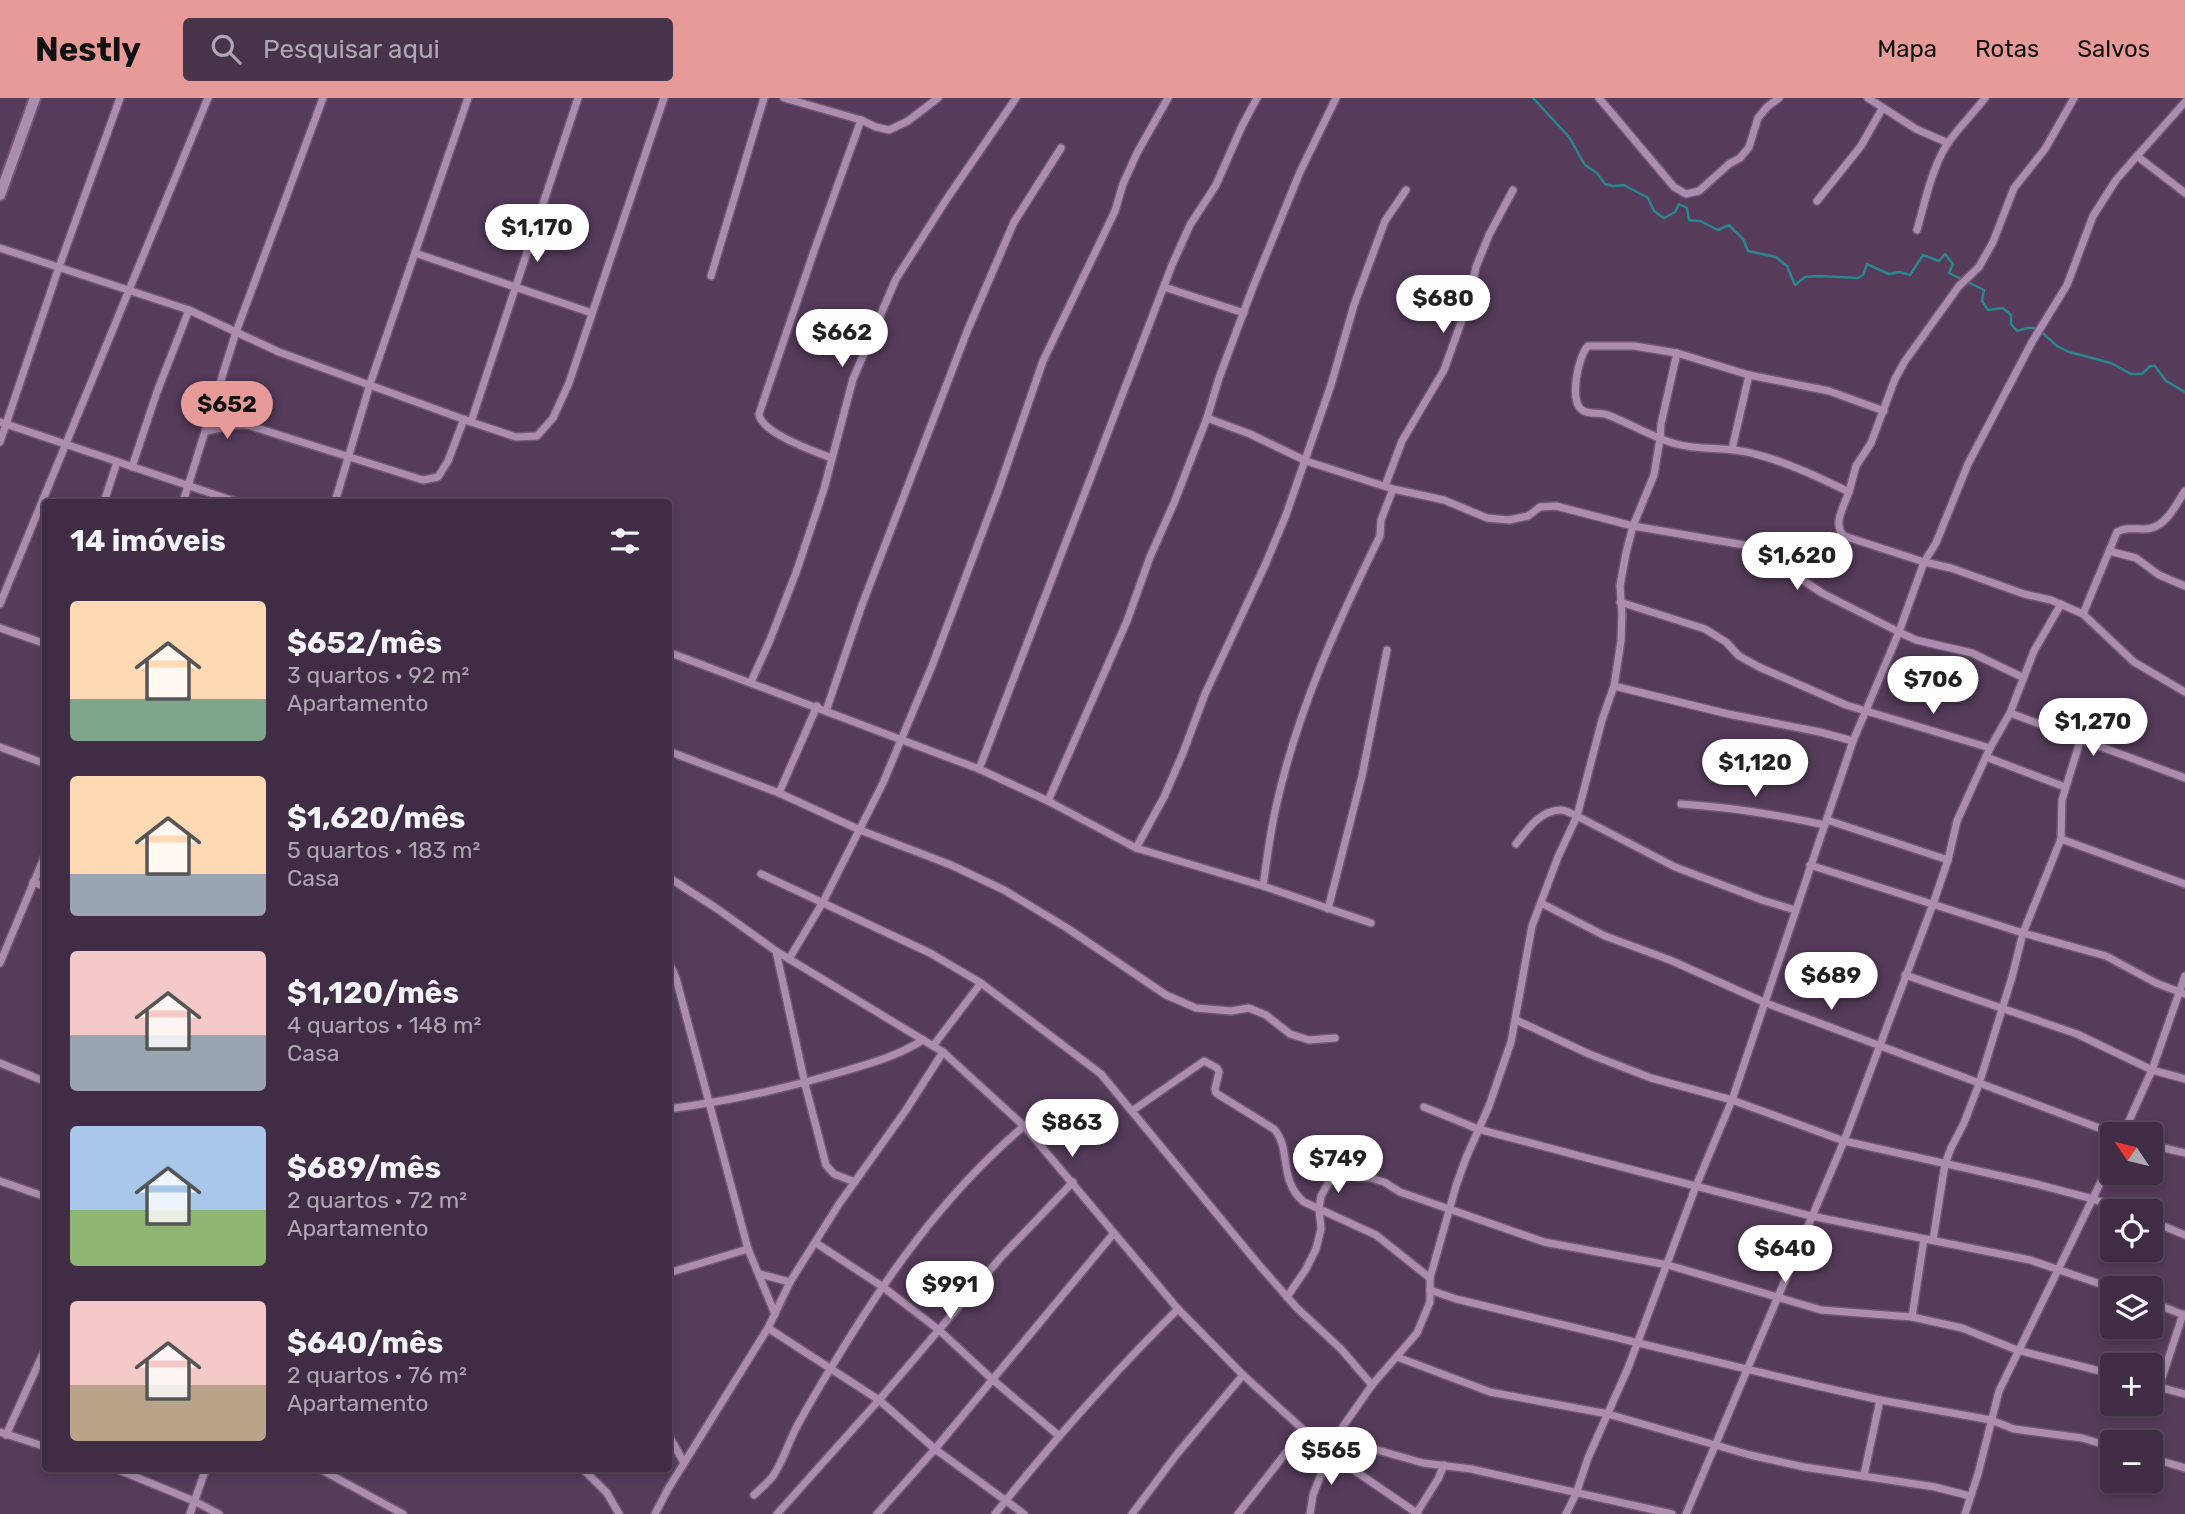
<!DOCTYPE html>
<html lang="pt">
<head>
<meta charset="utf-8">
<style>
	:root { --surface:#402c44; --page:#47344b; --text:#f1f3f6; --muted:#aea7b2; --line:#59485d; --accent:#e69b98 }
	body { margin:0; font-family:Rubik,sans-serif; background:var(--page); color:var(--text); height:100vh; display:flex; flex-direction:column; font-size:26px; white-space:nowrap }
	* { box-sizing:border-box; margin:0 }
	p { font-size:23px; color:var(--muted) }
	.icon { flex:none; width:38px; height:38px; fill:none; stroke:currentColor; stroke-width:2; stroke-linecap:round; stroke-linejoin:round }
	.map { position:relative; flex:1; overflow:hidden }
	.sheet { position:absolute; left:42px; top:401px; width:630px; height:973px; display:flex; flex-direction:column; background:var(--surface); border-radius:7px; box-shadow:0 4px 10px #0003,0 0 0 2px var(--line) }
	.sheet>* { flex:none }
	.needle { width:46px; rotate:305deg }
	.buttons { position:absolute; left:2100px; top:1024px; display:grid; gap:14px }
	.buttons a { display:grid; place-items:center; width:63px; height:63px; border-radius:7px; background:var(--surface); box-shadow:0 4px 10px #0003,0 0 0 2px var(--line); font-size:35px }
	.price { position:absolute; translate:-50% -60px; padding:0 16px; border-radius:24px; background:#fff; color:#222; font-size:23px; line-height:46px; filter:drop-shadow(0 2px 4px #0008) }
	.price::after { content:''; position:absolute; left:50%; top:42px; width:21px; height:16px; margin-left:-10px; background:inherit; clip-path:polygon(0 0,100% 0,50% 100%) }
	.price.active { background:var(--accent); color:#111 }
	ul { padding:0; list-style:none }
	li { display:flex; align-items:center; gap:21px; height:175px; padding:0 28px }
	li span { display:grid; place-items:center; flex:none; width:196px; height:140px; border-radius:7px; color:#555 }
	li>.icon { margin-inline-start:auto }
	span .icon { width:84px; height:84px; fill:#fffc; stroke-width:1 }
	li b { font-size:30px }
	h2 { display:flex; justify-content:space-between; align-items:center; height:84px; padding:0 28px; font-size:30px }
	header { display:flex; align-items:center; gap:42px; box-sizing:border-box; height:98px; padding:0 35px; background:var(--accent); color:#111 }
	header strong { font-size:33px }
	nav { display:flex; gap:38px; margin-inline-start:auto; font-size:24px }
	.search { width:490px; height:63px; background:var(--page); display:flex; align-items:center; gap:18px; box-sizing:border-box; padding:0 24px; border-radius:7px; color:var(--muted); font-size:26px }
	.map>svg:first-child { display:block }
</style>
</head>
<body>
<header>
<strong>Nestly</strong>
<div class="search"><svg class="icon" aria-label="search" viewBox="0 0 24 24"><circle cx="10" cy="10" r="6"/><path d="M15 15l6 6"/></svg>Pesquisar aqui</div>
<nav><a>Mapa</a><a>Rotas</a><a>Salvos</a></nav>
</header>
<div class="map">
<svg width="2185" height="1416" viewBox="0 0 2185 1416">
	<rect width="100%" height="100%" fill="#563b5b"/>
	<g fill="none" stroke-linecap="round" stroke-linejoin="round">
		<path stroke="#2b878e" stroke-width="2.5" d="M1533,0L1569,39L1585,67L1597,75L1605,86L1613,88L1624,87L1648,100L1654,113L1664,120L1675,114L1679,106L1687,110L1689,122L1700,123L1718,132L1729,127L1743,141L1748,153L1776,159L1787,168L1795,187L1805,179L1820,178L1858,180L1863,177L1867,166L1889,176L1900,174L1910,177L1923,157L1939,163L1945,156L1953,166L1949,175L1984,192L1982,203L1988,212L2003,210L2011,217V226L2017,233L2027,230H2037L2057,248L2069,254L2111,265L2131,276H2142L2150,268H2155L2166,283L2185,294"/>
		<g stroke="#6f5973" stroke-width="10">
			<g id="street">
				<path d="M784,0L861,22L876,29L889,32L908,23L938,0"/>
				<path d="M1599,0L1674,89L1686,96L1699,93L1729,66L1740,60L1749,49L1758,20L1767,9L1779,0"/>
				<path d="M1868,0L1916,31L1948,45"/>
				<path d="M2137,58L2185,4"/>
				<path d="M1817,103L1861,48L1882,11"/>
				<path d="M1917,132C1925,104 1931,73 1946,48C1956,32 1973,16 1985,0"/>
				<path d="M0,150L189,212L279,254L471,324L516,339L537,338L553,320L569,285L664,0"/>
				<path d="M415,155L592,215"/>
				<path d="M711,178L764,0"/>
				<path d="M1164,189L1244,215"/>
				<path d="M217,296L247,327"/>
				<path d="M1884,313L1829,293L1749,277L1677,255L1634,248H1588C1578,258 1569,303 1582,312C1589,317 1599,314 1608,317C1631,326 1652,339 1676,346C1702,353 1729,348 1755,356C1787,364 1820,380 1849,394C1844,408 1832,427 1844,438L1924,464L1951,470L2024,496L2051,502L2083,516L2134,564L2185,594"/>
				<path d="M1207,320L1250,336L1306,363L1393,391L1444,402L1487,420L1509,422L1528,418L1540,409L1556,408L1633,428L1756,449L1767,455L1782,468L1822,495L1899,534L1916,542L1972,555L2022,579"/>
				<path d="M0,324L237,404"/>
				<path d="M471,324L578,0"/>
				<path d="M206,333L236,327H247L423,382L438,379L448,363L464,321"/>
				<path d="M0,344L59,169L120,0"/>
				<path d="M1732,351L1749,277"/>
				<path d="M831,360C814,353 761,335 759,316L814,153L861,22"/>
				<path d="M132,369L157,294L189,212"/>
				<path d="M1385,388L1402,343L1444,272L1468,205L1476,169L1489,137L1513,92"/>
				<path d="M1849,394L1856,368L1871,345L1895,281L1905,263L1959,188L1979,169L1993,144L2014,90L2045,51L2074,0"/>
				<path d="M104,404L117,364"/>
				<path d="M183,404L236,234L323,0"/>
				<path d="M335,404L370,286L468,0"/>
				<path d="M2109,453L2136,460L2159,477L2185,488"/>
				<path d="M1620,504L1705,531L1726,544L1739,558L1759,569L1846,607L1990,650"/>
				<path d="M0,506L208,0"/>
				<path d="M2083,516L2117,434C2126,429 2134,431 2145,431C2165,431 2175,408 2185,393"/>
				<path d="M0,530L46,546"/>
				<path d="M668,554L979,671L1048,703L1136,750L1263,788L1371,825"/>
				<path d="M751,584L770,542L797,472L824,391L853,281L896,181L946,102L1016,0"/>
				<path d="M1614,588L1728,616L1820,634L1853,643"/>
				<path d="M826,613L862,507L968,231L1014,124L1061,50"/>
				<path d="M2010,615L2185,680"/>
				<path d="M0,649L46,666"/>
				<path d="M668,653L779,695L860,732L951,767L1004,792L1067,830L1166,897L1196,910L1231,913L1249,910L1266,917L1290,936L1309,942L1335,940"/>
				<path d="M1986,659L2065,689"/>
				<path d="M979,671L1172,167L1190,127L1216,87L1242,28L1257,0"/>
				<path d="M779,695L817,608"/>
				<path d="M1048,703L1127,523L1150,459L1174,405L1207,320L1219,280L1253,189L1300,74L1336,0"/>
				<path d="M1681,706C1728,709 1779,717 1825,727"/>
				<path d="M1827,722L1948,762"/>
				<path d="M2061,741L2062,702L2081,640"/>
				<path d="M1516,746C1527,732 1540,712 1561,712C1566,712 1572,716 1577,718L1675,769L1762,802L1795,812"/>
				<path d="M1136,750L1164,699L1183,655L1205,596L1266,465L1286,417L1331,287L1354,207L1385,123L1406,92"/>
				<path d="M1810,767L2023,835L2106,858L2156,885L2185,896"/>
				<path d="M761,776L930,855L981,885L1101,976L1259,1167L1297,1210L1341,1251L1372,1287"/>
				<path d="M668,779L719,812L776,853L943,954L1024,1028L1178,1211L1243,1277L1329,1355L1418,1416"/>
				<path d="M33,784L46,789"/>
				<path d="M1263,788C1267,762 1270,735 1276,709C1297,614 1337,525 1380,438L1381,422L1393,391"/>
				<path d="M1541,805L1605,838L1670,862L1766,905L2115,1036"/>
				<path d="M1328,811L1362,678L1387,552"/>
				<path d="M776,853L805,986L826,1067L834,1076L855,1084"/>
				<path d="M789,861L823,804L883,685L932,568L998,393L1043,263L1115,113L1123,86L1137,55L1168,0"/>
				<path d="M668,862L676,880L748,1151L775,1216"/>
				<path d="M0,865L46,755"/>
				<path d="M1905,877L2077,936L2152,972L2185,981"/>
				<path d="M1516,922L1589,956L1651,980L1732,1002L1844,1043L2032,1085L2093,1101L2125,1113"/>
				<path d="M933,948L981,885"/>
				<path d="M0,965L46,984"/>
				<path d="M1424,1009L1478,1031L1587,1060L1811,1118L2030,1162L2112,1190"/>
				<path d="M668,1011C730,1003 789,990 848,972C875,964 899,957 923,942"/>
				<path d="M1132,1013L1204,963L1217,970L1219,974L1215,991L1216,995L1274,1031C1292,1051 1278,1083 1304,1104L1376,1137L1430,1180"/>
				<path d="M2123,1036L2152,972L2185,878"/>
				<path d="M2151,1047L2185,1055"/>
				<path d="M0,1083L46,1099"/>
				<path d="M2151,1123L2185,1137"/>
				<path d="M1933,1142L1945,1066L1951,1050L1964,1025L1979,986L2012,879L2023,835L2061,741L2185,786"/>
				<path d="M816,1145L883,1189L939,1232L993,1282L1058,1337"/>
				<path d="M668,1175L748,1151"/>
				<path d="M760,1176L790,1184"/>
				<path d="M1430,1192L1456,1201L1813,1287L1880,1302L1991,1322L2014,1331L2082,1340L2112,1349"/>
				<path d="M1287,1199L1306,1171L1316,1151L1321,1131L1319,1110L1321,1098L1329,1084L1336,1076L1343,1074L1356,1079L1370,1080L1384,1084L1400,1094L1544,1144L1668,1167L1821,1212L1912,1219L1962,1230L2017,1252L2112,1276"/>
				<path d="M2151,1204L2184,1217"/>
				<path d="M1912,1219L1924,1141"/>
				<path d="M768,1230L879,1302L935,1351L1024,1416"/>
				<path d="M1397,1259L1490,1294L1608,1316L1750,1357L1804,1369L1935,1389L1970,1398"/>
				<path d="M2151,1287L2185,1296"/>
				<path d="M2159,1289L2183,1216"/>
				<path d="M0,1334L46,1349"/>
				<path d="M668,1336L684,1365"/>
				<path d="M6,1337L46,1249"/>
				<path d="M1311,1340H1335L1423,1365L1471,1371L1672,1416"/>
				<path d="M2151,1360L2185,1370"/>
				<path d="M114,1370L194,1403L219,1416"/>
				<path d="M318,1370L403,1416"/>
				<path d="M582,1370L607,1395L619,1416"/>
				<path d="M1864,1377L1880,1302"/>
				<path d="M754,1397C760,1391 768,1385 773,1378C783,1363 788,1346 796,1330C807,1310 819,1289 831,1270C884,1181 945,1095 1024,1028"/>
				<path d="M190,1416L206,1370"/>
				<path d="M655,1416L668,1391L768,1230L790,1184L839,1106L906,1012L943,954"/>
				<path d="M777,1416L879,1302L1002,1158L1073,1084"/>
				<path d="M877,1416L935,1351L1114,1135"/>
				<path d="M995,1416C1054,1342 1111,1277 1178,1211"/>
				<path d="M1132,1416L1177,1356L1243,1277"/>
				<path d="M1238,1416L1303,1333"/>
				<path d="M1310,1416L1313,1397L1335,1340L1372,1287L1417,1235L1430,1204V1180L1456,1088L1466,1060L1489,1008L1511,944L1532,828L1558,759L1577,718L1602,622L1614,588L1621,543L1622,516L1620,488L1626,455L1633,428L1654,377L1660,341L1661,326L1677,255"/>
				<path d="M1416,1416L1438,1381L1444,1367"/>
				<path d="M1566,1416L1576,1396L1588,1360L1628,1270L1696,1088L1732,1002L1853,643L1899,534L1924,464L1936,445L1968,366L2032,244L2067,187L2093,118L2116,82L2137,58L2185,95"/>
				<path d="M1686,1416L1844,1043L1933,806L1948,762L1957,723L1990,650L2010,615L2034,553L2061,506"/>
				<path d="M1965,1416L1978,1376L1999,1293L2112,1061"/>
			</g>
		</g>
		<g stroke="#6f5973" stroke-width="14">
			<path id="secondary" d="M0,97L35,0"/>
		</g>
		<use href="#street" stroke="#ac8db0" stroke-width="7"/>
		<use href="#secondary" stroke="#ac8db0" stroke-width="10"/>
	</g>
</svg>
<div class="buttons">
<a><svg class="needle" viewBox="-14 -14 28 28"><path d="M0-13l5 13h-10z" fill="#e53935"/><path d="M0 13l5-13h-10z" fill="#aea7b2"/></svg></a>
<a><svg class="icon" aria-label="locate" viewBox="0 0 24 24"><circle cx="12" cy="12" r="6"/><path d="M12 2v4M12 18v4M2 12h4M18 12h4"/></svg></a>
<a><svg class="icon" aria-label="layers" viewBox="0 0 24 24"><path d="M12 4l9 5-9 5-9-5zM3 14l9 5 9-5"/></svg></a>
<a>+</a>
<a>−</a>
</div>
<b class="price" style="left:537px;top:166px">$1,170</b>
<b class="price" style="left:1443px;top:237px">$680</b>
<b class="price" style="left:842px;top:271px">$662</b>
<b class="price active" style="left:227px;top:343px">$652</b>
<b class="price" style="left:1797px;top:494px">$1,620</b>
<b class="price" style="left:1933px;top:618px">$706</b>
<b class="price" style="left:2093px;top:660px">$1,270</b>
<b class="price" style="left:1755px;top:701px">$1,120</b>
<b class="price" style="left:1831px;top:914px">$689</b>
<b class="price" style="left:1072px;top:1061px">$863</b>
<b class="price" style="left:1338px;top:1097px">$749</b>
<b class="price" style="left:1785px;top:1187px">$640</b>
<b class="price" style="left:950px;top:1223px">$991</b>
<b class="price" style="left:1331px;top:1389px">$565</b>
<section class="sheet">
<h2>14 imóveis<svg class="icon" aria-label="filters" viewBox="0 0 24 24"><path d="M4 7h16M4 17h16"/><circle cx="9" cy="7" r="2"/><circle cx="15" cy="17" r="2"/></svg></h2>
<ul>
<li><span style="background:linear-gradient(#ffd9b3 70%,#7fa58c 0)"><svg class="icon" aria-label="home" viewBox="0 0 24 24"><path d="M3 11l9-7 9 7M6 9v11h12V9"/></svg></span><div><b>$652/mês</b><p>3 quartos · 92 m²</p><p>Apartamento</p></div></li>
<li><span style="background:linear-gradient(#ffd9b3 70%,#9aa5b1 0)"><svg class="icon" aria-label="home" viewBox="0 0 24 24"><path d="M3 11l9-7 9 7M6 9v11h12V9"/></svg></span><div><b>$1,620/mês</b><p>5 quartos · 183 m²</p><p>Casa</p></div></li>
<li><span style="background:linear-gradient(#f6c9c9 60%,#9aa5b1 0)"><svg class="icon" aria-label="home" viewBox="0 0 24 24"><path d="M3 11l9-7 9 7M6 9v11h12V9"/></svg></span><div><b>$1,120/mês</b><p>4 quartos · 148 m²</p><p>Casa</p></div></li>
<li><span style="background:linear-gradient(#a9c7e8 60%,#8fb573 0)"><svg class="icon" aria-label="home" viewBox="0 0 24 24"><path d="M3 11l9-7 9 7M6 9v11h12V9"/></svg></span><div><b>$689/mês</b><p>2 quartos · 72 m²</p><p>Apartamento</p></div></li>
<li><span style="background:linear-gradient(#f6c9c9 60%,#b9a48a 0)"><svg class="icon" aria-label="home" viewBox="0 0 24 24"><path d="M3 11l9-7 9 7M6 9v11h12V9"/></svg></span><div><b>$640/mês</b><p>2 quartos · 76 m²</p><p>Apartamento</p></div></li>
</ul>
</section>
</div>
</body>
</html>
